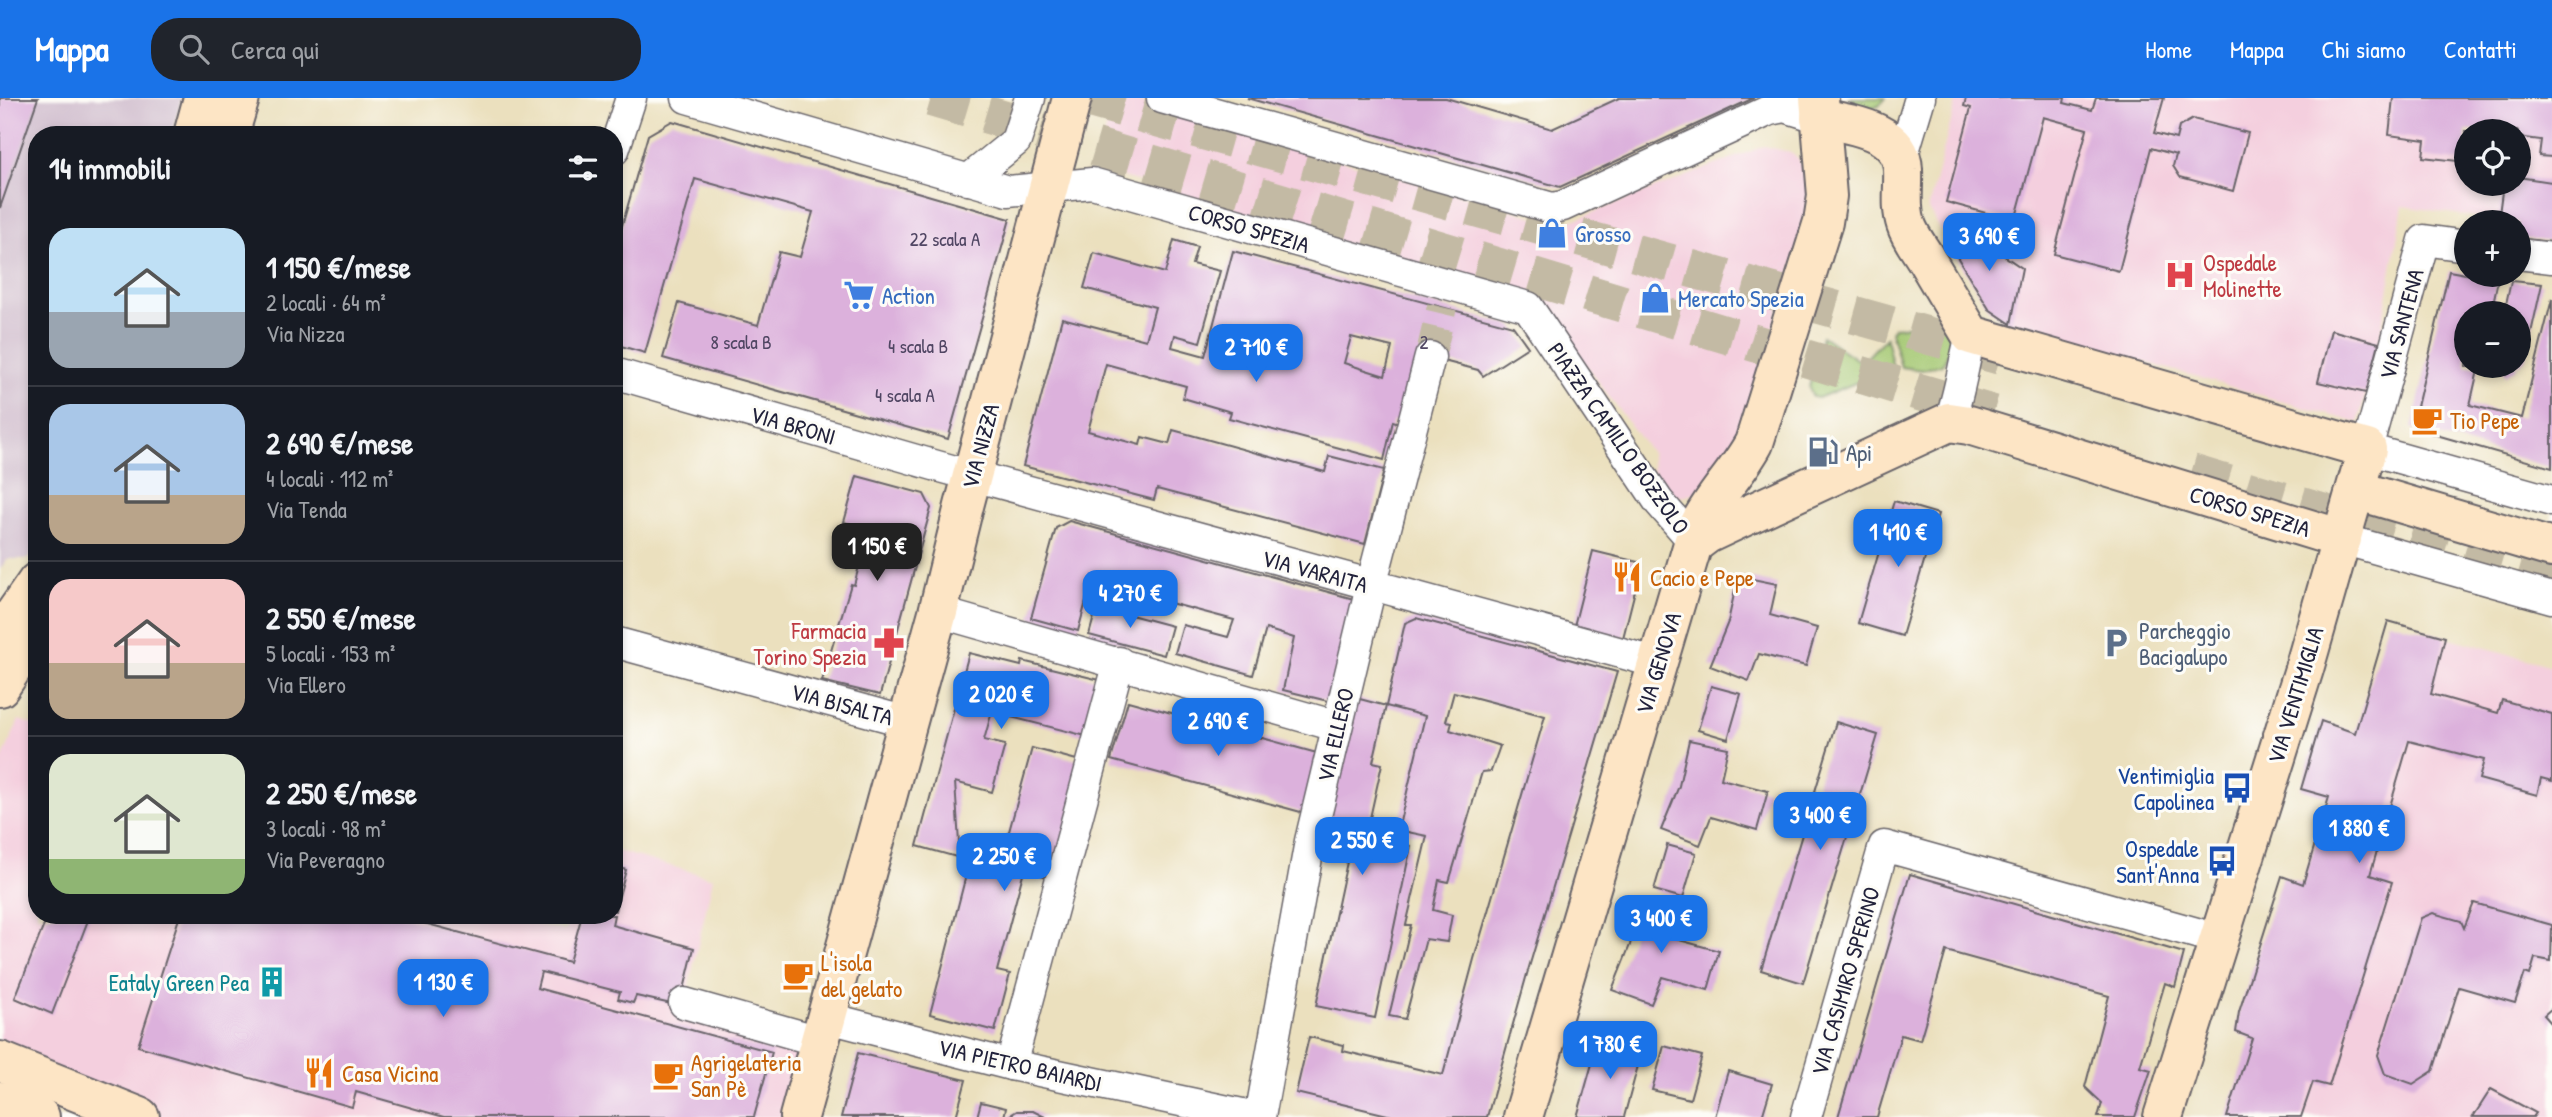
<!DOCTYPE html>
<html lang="it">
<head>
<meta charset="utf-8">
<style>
	:root { --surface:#171b24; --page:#20242c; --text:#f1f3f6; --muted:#9ea1a6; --line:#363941; --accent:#1a73e8 }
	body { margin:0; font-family:"Patrick Hand",sans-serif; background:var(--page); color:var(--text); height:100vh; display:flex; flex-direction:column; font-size:26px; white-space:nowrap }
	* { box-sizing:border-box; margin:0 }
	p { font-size:23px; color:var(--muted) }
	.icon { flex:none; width:38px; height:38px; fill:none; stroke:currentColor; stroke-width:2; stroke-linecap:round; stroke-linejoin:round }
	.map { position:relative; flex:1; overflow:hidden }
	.details { position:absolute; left:28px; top:28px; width:595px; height:798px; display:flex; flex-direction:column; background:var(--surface); border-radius:28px; box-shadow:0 4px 10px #0003 }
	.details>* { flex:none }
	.fabs { position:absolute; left:2454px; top:21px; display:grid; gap:14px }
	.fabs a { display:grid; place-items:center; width:77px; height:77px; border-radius:50%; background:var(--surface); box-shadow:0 4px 10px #0003; font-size:35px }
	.price { position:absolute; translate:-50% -60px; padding:0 16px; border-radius:14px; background:var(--accent); color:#fff; font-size:23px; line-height:46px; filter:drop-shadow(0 2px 4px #0008) }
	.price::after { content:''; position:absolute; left:50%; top:42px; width:21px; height:16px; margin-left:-10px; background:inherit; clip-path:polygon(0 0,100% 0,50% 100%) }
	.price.active { background:#222; color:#fff }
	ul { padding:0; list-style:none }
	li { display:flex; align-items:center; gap:21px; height:175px; padding:0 21px }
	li+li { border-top:2px solid var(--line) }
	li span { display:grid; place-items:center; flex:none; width:196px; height:140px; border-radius:21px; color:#555 }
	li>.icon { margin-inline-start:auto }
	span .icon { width:84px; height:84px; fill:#fffc; stroke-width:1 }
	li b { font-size:30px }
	h2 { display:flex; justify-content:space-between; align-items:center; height:84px; padding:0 21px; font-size:30px }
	header { display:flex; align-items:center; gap:42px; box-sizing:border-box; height:98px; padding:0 35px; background:var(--accent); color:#fff }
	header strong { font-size:33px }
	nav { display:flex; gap:38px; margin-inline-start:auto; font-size:24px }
	.search { width:490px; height:63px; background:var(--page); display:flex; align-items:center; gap:18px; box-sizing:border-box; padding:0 24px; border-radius:28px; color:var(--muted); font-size:26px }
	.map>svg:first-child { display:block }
</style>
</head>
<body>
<header>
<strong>Mappa</strong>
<div class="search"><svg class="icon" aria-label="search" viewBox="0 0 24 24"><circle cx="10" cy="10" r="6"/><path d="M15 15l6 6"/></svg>Cerca qui</div>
<nav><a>Home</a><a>Mappa</a><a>Chi siamo</a><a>Contatti</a></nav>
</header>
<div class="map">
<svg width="2552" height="1019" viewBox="0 0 2552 1019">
	<rect width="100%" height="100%" fill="#fdfcf7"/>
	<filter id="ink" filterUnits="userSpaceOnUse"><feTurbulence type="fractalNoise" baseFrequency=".0143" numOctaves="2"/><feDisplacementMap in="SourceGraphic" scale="14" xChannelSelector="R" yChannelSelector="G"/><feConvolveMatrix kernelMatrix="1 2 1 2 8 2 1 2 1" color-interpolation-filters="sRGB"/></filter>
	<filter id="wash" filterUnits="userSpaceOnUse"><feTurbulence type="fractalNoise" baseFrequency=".00686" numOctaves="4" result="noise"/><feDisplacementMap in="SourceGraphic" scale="28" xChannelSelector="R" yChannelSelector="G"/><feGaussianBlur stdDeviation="1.57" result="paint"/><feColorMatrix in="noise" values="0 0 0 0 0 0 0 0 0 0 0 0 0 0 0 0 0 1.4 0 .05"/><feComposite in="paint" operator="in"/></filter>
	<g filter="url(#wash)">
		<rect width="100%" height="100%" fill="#ebe0be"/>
		<g fill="#f4cfde" fill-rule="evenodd">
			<path d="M1114,0H1126L1561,127L1764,48L1789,54L1798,60L1810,80V114L1738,338L1697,395L1678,399L1669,395L1653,380L1652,356L1539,204L1096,71Z"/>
			<path d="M1957,0H2552V144L2518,124H2496V122L2403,108L2379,245L2358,325L2011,226L1989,211L1928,111ZM2466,33H2518V86H2466Z"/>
			<path d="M2388,523L2552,568V1019H2227L2252,940L2236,934L2239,914L2282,778L2303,786L2329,699L2301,691L2321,623L2355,634Z"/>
			<path d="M19,622L37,628V817H498L565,833L570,817H614V752L713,780L685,905L819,943L797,1019H143L0,957V666Z"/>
		</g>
		<path fill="#d0bdce" d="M0,0H182L171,37H37V444L29,461H7L0,471Z"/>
		<g fill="#a4c872" stroke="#637556" stroke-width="2">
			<path d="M1850,0H1886C1877,13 1860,12 1850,0Z"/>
			<path d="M1948,223C1953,237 1951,254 1942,266L1922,272L1901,269L1891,234L1894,229Z"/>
			<path d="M1822,238L1862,265L1886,239L1893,270L1818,300L1813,299L1809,289Z"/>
		</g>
		<g id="blocks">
			<g fill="#dcb1dc" fill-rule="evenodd">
				<path d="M0,0H38L0,110Z"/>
				<path d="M1247,0H1446L1552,31L1619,0H1754L1560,89Z"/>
				<path d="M1966,0H2065L2064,5L2092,12L2096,0H2164L2154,35L2176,41L2179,29L2193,21L2248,35L2233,93L2180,79L2173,68L2176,57L2151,50L2119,173L2054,156L2087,31L2043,19L2015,123L1946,104L1971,10L1964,8Z"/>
				<path d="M2393,0H2552V59L2539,58L2541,42L2518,39V33H2466V64L2423,59L2425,42L2389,37Z"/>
				<path d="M672,23L1010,121L948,341L663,260L679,205L758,227L779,154L800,159L813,114L695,81L645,255L614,246V156L648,37Z"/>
				<path d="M2518,79L2552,84V144L2518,140V124H2498L2503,86H2518Z"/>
				<path d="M1966,132L2022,170L2011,226L1989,211L1948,144Z"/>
				<path d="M1174,142L1197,149L1192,166L1220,173L1200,244L1175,237L1172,249L1205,258L1233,153L1513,228L1528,249L1483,278L1478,272L1424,258L1405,327L1393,323L1384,362L1229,320L1231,314L1183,300L1186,288L1106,266L1088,333L1140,347L1142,339L1169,346L1173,332L1325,374L1329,358L1384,372L1365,446L1157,391L1154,402L1023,368L1062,220L1146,242L1155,209L1084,190L1094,155L1165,175ZM1351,239L1392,249L1385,278L1344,265Z"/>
				<path d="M2449,173L2498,182L2491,215H2466V268H2479L2470,307L2522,320L2552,201V370L2412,330Z"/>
				<path d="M2511,183L2542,186L2525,262L2518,268V215H2504Z"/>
				<path d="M2331,232L2379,245L2366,295L2318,284Z"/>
				<path d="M2501,268H2518L2506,277Z"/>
				<path d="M857,378L924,396L931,410L880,597L822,583L851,486L854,487L869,431L844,424Z"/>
				<path d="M1894,403L1938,416L1902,538L1858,525Z"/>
				<path d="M1069,423L1361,503L1336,605L1283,592L1294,540L1266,531L1253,577L1175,555L1183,527L1228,539L1234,522L1110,489L1112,483L1093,478L1078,533L1031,520L1056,430Z"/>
				<path d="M1593,453L1642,465L1623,540L1574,528Z"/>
				<path d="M1738,478L1777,486L1770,517L1817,530L1806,568L1759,556L1749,583L1710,568L1728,524Z"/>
				<path d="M1097,508L1172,528L1164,557L1089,537Z"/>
				<path d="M1416,520L1617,574L1527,876L1487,1019H1396L1296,995L1309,939L1344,947L1343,953L1443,977L1474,861L1545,618L1454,594L1446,623L1452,624L1450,632L1500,648L1491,673L1482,674L1449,784L1439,782L1433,812L1452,817L1447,844L1426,841L1405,921L1389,918L1411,827H1406L1427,738L1398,732L1425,618L1386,608L1405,525Z"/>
				<path d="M2388,523L2445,539L2431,596L2498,615L2502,602L2552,616V683L2541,680L2537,697L2479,681L2484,662L2409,643L2370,777L2392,784L2329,988L2313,984L2301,1019H2227L2252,940L2236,934L2239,914L2282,778L2303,786L2329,699L2301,691L2321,623L2355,635Z"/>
				<path d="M969,555L1021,568L1022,563L1108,584L1094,640L1007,618L1009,611L994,606L984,642L1005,647L992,694L955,684L960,760L917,748Z"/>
				<path d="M1711,588L1741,596L1728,641L1698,632Z"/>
				<path d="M1356,600L1386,608L1373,664L1382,666L1366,738L1411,748L1375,920L1316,908L1353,736L1325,728Z"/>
				<path d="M1128,603L1324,657L1308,716L1111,662Z"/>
				<path d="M1836,624L1878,637L1803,885L1761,872Z"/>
				<path d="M1689,642L1728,650L1721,681L1768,693L1757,732L1711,719L1700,747L1661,732L1679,688Z"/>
				<path d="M1032,650L1084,664L1053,781L1024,772L997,873L1010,876L995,933L930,916L971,758L1000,766Z"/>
				<path d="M1667,747L1696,755L1683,800L1654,792Z"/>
				<path d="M614,768L626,772L615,813H614Z"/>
				<path d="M1910,776L2184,855L2175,889L2165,885L2140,969L2151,972L2135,1019H2098L2102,1005L2085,989L2109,898L1946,853L1920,942L1901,937L1877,1019H1838Z"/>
				<path d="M1640,801L1679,809L1672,840L1719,853L1708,892L1662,879L1651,906L1612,892L1630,847Z"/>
				<path d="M2474,805L2552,827L2551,863L2535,860L2530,877L2525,875L2515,905L2459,889L2433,973L2413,986L2385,976L2378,957L2421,820L2433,815L2461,823L2464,830Z"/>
				<path d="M48,817H90L52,916L15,900Z"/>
				<path d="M180,817H394L569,864L582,817H614L612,827L694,850L680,908L636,898L633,905L618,901L620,894L541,874L537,890L772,954L754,1019H444L356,994L352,1009L138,948Z"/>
				<path d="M2552,910V926L2544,917Z"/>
				<path d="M1599,941L1642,953L1624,1019H1577Z"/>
				<path d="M1664,948L1702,958L1690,1001L1652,992Z"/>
				<path d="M858,955L966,982L956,1019H841Z"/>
				<path d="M1728,973L1772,986L1762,1019H1715Z"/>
				<path d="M2491,991L2536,1015L2533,1019H2473Z"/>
				<path d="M981,1004L1006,1010L1004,1019H977Z"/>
				<path d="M1017,1013H1033L1045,1019H1007Z"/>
			</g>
		</g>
	</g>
	<g filter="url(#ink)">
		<use href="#blocks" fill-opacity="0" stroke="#686469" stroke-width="2"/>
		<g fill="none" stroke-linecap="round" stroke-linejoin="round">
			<path stroke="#c3baa4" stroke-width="30" stroke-dasharray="30 15" stroke-linecap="butt" d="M1430,259L1442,209"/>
			<g stroke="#c3baa4" stroke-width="38" stroke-dasharray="38 19" stroke-linecap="butt">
				<path d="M931,0L1993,316"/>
				<path d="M1086,0L2004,259"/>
				<path d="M2191,375L2552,483"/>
			</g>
			<g stroke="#686469" stroke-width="33">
				<g id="street">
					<path d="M687,0L1008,93L1092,85L1528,209L1659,404L1695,445"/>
					<path d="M1162,0L1552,110L1563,108L1770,12L1785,9L1820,20"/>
					<path d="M614,52L631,0"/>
					<path d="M1902,60L1920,0"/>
					<path d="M968,82L1016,43L1030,0"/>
					<path d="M2466,148L2424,142L2367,351L2552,403"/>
					<path d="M2518,156L2552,160"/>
					<path d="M614,275L937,368L1658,565"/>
					<path d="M1949,324C1960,297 1963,266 1971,237"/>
					<path d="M2342,441L2552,500"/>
					<path d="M938,514L1336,628"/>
					<path d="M614,544L907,624"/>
					<path d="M684,905L819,943"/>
					<path d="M825,919L1011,967L1256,1019"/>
					<path d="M1011,967L1119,564"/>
					<path d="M1260,1019L1310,743L1371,488L1430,259"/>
					<path d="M1806,1019L1884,748L2218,841"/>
				</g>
			</g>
			<g stroke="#686469" stroke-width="42">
				<g id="secondary">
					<path d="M1820,20C1850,26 1902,32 1903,72C1904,90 1900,108 1906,126C1910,139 1920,151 1927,163C1942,188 1956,212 1971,237L2367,351L2304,571L2163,1019"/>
					<path d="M193,37L203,0"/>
					<path d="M229,37L240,0"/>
					<path d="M2356,392L2552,450"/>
					<path d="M1695,445L1707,436L1739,421L1949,324L1969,327L2342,441"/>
					<path d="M0,537L37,484"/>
					<path d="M0,589L37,533"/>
					<path d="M0,963L140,1019"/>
					<path d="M0,1003L40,1019"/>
					<path d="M799,1019L938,514L964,408L1072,0"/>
					<path d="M1523,1019L1698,429C1713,398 1738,375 1754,345L1823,124L1827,98L1819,0"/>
				</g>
			</g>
			<use href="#street" stroke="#fff" stroke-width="30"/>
			<use href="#secondary" stroke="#fde5c5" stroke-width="38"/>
		</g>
	</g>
	<defs>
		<g id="shop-bare" transform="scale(2.415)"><path d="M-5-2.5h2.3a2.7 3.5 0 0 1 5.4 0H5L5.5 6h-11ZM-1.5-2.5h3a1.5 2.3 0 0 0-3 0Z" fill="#3f7fe0" stroke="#fdfcf7" stroke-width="2.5" paint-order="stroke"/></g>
		<g id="hospital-bare" transform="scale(2.415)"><path d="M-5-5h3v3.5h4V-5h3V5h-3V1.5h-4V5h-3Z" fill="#e0444e" stroke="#fdfcf7" stroke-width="2.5" paint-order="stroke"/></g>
		<g id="supermarket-bare" transform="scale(2.415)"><path d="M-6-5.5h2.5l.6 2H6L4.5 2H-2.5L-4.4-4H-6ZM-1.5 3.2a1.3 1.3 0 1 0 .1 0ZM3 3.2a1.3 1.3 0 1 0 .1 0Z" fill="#3f7fe0" stroke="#fdfcf7" stroke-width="2.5" paint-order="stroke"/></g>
		<g id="cafe-bare" transform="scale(2.415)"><path d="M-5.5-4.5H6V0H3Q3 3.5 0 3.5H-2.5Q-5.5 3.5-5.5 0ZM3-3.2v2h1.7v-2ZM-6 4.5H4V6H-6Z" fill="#e8710a" stroke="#fdfcf7" stroke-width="2.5" paint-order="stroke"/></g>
		<g id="fuel-bare" transform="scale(2.415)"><path d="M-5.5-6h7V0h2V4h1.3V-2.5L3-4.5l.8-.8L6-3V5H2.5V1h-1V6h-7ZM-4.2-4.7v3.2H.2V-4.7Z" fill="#5c6f8a" stroke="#fdfcf7" stroke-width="2.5" paint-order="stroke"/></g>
		<g id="restaurant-bare" transform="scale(2.415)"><path d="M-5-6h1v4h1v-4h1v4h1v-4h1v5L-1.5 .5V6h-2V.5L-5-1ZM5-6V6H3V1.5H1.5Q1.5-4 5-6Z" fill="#e8710a" stroke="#fdfcf7" stroke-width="2.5" paint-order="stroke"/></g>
		<g id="pharmacy-bare" transform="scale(2.415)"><path d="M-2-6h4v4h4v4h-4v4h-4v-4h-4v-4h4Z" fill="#e0444e" stroke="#fdfcf7" stroke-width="2.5" paint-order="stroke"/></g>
		<g id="parking-bare" transform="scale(2.415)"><path d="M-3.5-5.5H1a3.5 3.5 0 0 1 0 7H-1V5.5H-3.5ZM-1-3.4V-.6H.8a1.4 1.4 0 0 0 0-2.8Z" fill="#5c6f8a" stroke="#fdfcf7" stroke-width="2.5" paint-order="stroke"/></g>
		<g id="bus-bare" transform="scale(2.415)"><path d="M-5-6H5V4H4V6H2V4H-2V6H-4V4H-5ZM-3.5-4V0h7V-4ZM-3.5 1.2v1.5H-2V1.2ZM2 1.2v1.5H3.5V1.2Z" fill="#1a4fb4" stroke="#fdfcf7" stroke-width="2.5" paint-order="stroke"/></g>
		<g id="building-bare" transform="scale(2.415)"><path d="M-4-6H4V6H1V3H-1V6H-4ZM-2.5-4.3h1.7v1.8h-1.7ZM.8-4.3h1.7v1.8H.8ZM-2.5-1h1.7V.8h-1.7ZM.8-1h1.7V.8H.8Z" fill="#0f9aa8" stroke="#fdfcf7" stroke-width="2.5" paint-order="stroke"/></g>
	</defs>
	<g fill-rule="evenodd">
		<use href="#shop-bare" x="1552" y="135"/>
		<use href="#hospital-bare" x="2180" y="177"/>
		<use href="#supermarket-bare" x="859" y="197"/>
		<use href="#shop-bare" x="1655" y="200"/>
		<use href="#cafe-bare" x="2427" y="322"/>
		<use href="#fuel-bare" x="1823" y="354"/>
		<use href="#restaurant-bare" x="1627" y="479"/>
		<use href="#pharmacy-bare" x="889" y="545"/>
		<use href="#parking-bare" x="2116" y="545"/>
		<use href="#bus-bare" x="2237" y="690"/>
		<use href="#bus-bare" x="2222" y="763"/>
		<use href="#cafe-bare" x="798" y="877"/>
		<use href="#building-bare" x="272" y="884"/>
		<use href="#restaurant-bare" x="319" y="975"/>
		<use href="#cafe-bare" x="668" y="977"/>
	</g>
	<g text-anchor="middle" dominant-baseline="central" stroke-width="6" stroke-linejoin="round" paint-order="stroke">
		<g font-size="19" fill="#504663">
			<text x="945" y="141">22 scala A</text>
			<text x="741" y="244">8 scala B</text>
			<text x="1424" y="244">2</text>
			<text x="918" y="248">4 scala B</text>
			<text x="905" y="297">4 scala A</text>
		</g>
		<g font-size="23" fill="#22223b" stroke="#fdfcf7">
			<text transform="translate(1249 130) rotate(16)">CORSO SPEZIA</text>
			<text transform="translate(2401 226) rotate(-75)">VIA SANTENA</text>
			<text transform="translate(793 327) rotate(16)">VIA BRONI</text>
			<text transform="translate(1619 340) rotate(55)">PIAZZA CAMILLO BOZZOLO</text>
			<text transform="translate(980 348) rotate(-75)">VIA NIZZA</text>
			<text transform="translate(2250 413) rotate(17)">CORSO SPEZIA</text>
			<text transform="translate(1315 473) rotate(15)">VIA VARAITA</text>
			<text transform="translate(1658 565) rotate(-73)">VIA GENOVA</text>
			<text transform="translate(2295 597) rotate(-73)">VIA VENTIMIGLIA</text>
			<text transform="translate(842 606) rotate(15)">VIA BISALTA</text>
			<text transform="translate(1335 637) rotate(-77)">VIA ELLERO</text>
			<text transform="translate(1845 883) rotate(-74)">VIA CASIMIRO SPERINO</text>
			<text transform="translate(1020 967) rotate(13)">VIA PIETRO BAIARDI</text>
		</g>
		<g font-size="23" fill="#366cbe" stroke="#fdfcf7" text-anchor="start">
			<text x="1575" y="135">Grosso</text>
			<text x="882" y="197">Action</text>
			<text x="1678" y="200">Mercato Spezia</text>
		</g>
		<g font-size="23" fill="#be3a42" stroke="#fdfcf7" text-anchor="start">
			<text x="2203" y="164">Ospedale<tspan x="2203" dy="26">Molinette</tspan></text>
			<text x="866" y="532" text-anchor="end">Farmacia<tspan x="866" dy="26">Torino Spezia</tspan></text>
		</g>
		<g font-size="23" fill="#c56008" stroke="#fdfcf7" text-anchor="start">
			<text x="2450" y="322">Tio Pepe</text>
			<text x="1650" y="479">Cacio e Pepe</text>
			<text x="821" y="864">L'isola<tspan x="821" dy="26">del gelato</tspan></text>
			<text x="691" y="964">Agrigelateria<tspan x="691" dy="26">San Pè</tspan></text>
			<text x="342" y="975">Casa Vicina</text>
		</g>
		<g font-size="23" fill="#4e5e75" stroke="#fdfcf7" text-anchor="start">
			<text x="1846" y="354">Api</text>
			<text x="2139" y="532">Parcheggio<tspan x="2139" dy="26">Bacigalupo</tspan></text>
		</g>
		<g font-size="23" fill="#164399" stroke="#fdfcf7" text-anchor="end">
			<text x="2214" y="677">Ventimiglia<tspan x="2214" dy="26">Capolinea</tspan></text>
			<text x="2199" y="750">Ospedale<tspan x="2199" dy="26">Sant'Anna</tspan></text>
		</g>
		<g font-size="23" fill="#0d838f" stroke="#fdfcf7" text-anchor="end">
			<text x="249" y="884">Eataly Green Pea</text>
		</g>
	</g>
</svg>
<div class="fabs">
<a><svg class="icon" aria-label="locate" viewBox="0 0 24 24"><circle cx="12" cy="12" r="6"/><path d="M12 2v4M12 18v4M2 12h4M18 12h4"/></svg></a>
<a>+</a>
<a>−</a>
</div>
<b class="price" style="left:1989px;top:175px">3 690 €</b>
<b class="price" style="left:1256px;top:286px">2 710 €</b>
<b class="price" style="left:1898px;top:471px">1 410 €</b>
<b class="price active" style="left:877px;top:485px">1 150 €</b>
<b class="price" style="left:1130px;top:532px">4 270 €</b>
<b class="price" style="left:1001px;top:633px">2 020 €</b>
<b class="price" style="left:1218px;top:660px">2 690 €</b>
<b class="price" style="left:1820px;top:754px">3 400 €</b>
<b class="price" style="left:2359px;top:767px">1 880 €</b>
<b class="price" style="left:1362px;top:779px">2 550 €</b>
<b class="price" style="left:1004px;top:795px">2 250 €</b>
<b class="price" style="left:1661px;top:857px">3 400 €</b>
<b class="price" style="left:443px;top:921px">1 130 €</b>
<b class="price" style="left:1610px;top:983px">1 780 €</b>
<section class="details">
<h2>14 immobili<svg class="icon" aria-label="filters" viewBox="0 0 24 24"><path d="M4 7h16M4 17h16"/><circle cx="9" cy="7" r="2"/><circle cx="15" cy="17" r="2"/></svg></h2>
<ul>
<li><span style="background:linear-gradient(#bfe0f5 60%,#9aa5b1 0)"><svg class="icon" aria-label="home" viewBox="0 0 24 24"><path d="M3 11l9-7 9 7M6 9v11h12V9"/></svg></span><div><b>1 150 €/mese</b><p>2 locali · 64 m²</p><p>Via Nizza</p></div></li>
<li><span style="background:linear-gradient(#a9c7e8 65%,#b9a48a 0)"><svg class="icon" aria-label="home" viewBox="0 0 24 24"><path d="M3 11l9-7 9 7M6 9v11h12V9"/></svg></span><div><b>2 690 €/mese</b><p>4 locali · 112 m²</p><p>Via Tenda</p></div></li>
<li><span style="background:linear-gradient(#f6c9c9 60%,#b9a48a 0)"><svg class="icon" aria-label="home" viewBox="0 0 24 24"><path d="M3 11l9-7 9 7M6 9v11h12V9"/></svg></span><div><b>2 550 €/mese</b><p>5 locali · 153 m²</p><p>Via Ellero</p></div></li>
<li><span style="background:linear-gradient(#dfe7d0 75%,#8fb573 0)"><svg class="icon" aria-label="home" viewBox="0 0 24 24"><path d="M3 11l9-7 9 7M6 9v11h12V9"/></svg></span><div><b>2 250 €/mese</b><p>3 locali · 98 m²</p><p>Via Peveragno</p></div></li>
</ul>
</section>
</div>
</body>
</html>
